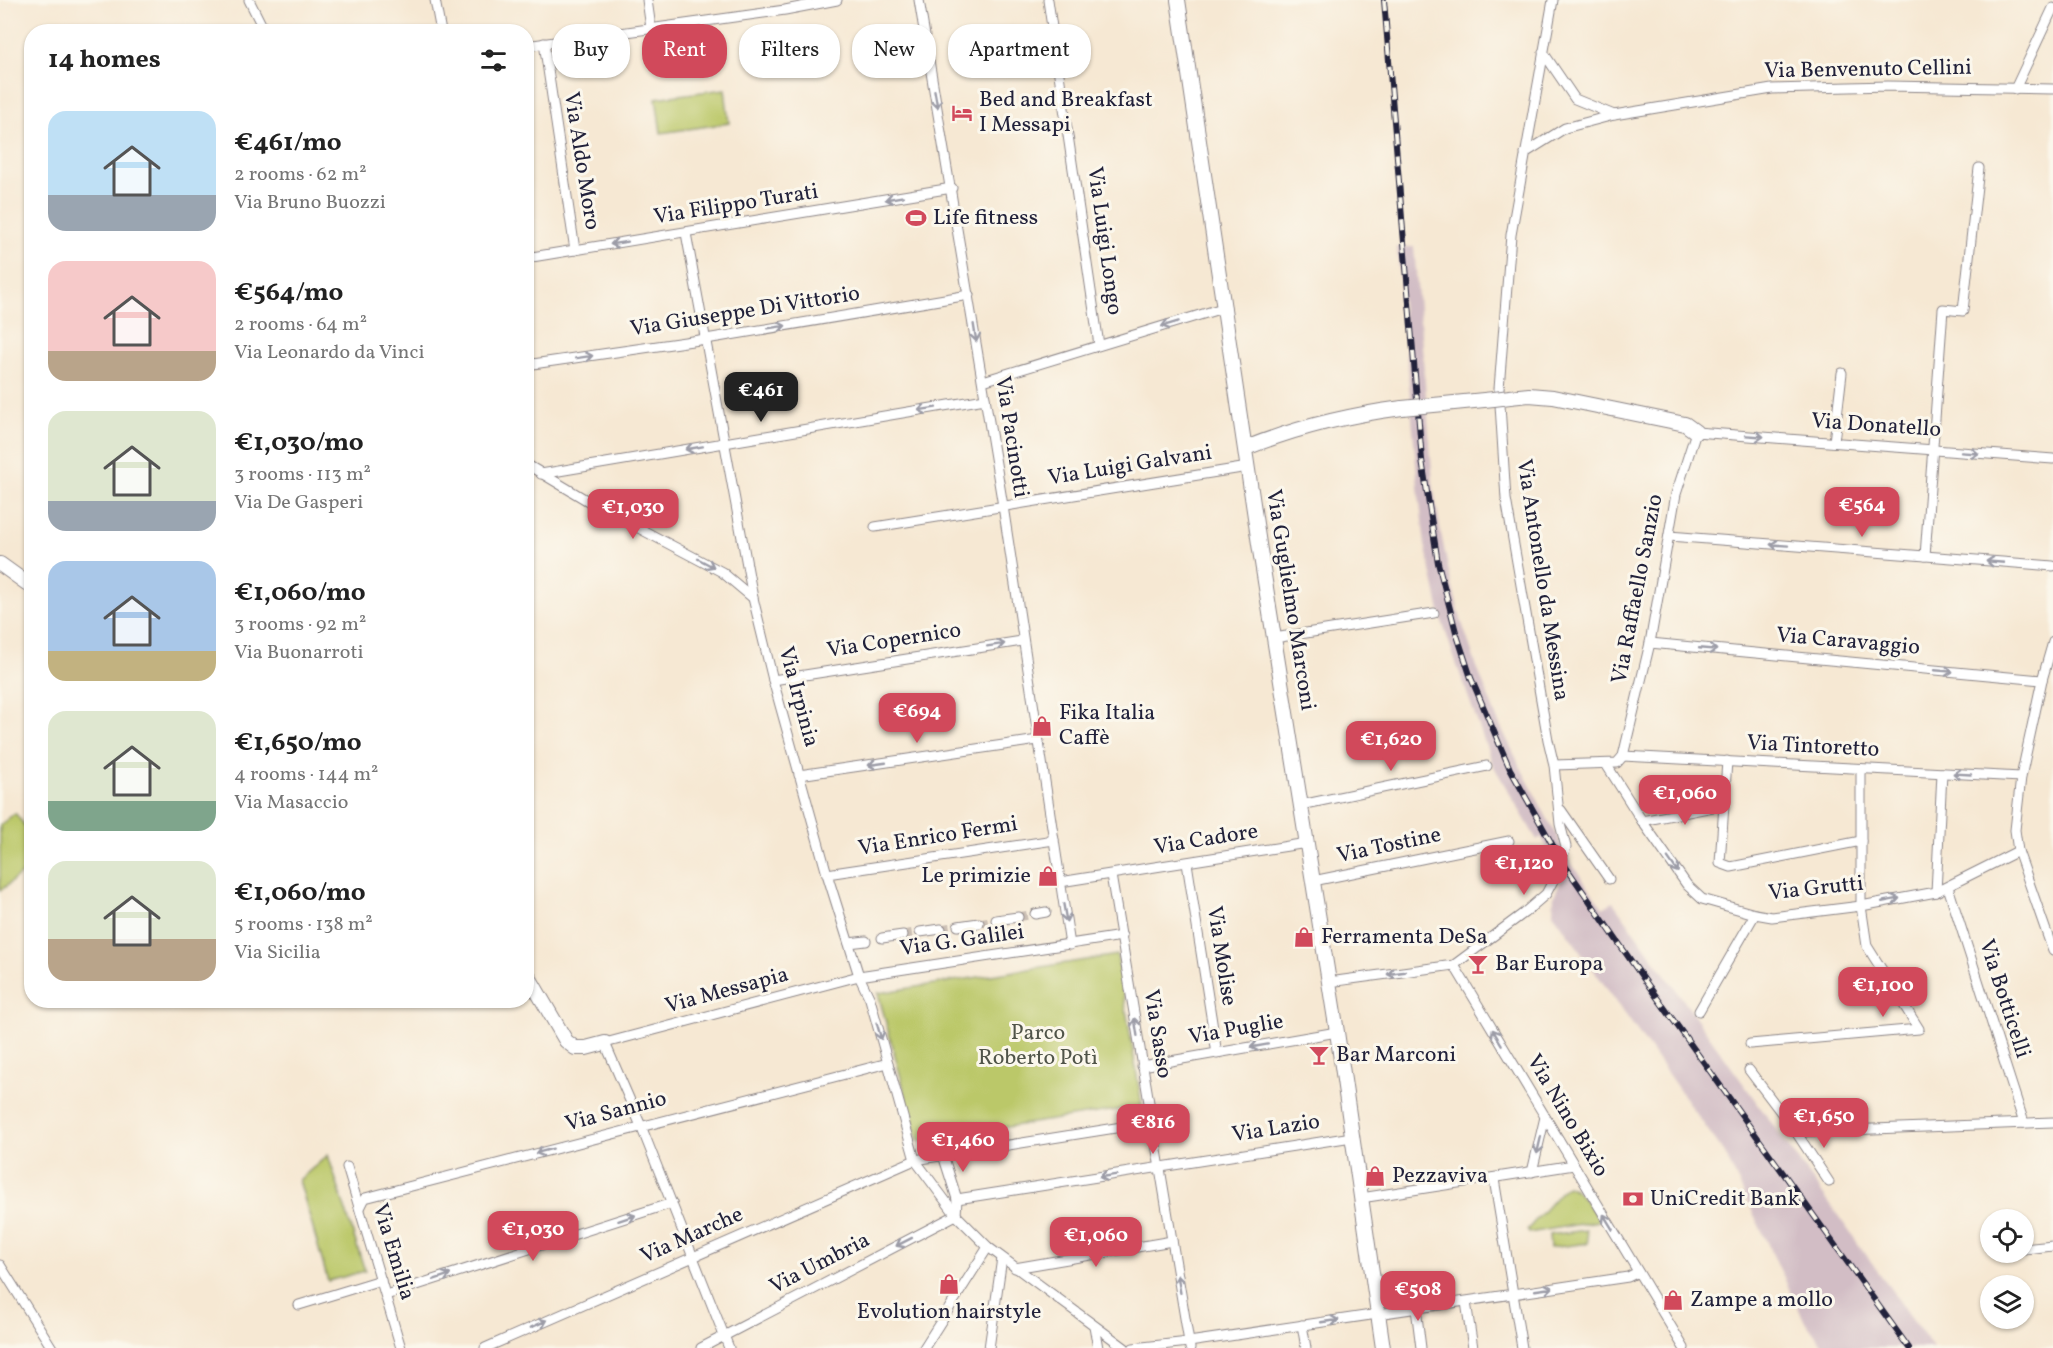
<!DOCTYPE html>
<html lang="en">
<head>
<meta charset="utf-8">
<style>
	:root { --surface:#fff; --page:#f6f6f6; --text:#222; --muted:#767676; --accent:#d1495b }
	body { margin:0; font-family:Vollkorn,serif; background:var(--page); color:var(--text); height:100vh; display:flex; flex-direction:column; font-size:22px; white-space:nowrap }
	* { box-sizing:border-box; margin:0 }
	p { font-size:20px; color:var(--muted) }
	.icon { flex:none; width:33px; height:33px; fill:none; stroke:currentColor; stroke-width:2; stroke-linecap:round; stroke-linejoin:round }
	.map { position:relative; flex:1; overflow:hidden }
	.drawer { position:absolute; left:24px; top:24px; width:510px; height:984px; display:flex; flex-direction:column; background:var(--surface); border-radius:24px; box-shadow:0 2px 4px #0004 }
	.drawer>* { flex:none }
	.top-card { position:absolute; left:552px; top:24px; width:570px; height:54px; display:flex; gap:12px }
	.tools { position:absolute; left:1980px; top:1209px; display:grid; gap:12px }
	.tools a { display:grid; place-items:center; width:54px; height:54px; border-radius:50%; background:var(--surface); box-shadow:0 2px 4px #0004; font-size:30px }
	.price { position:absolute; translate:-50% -51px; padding:0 14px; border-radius:12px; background:var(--accent); color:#fff; font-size:20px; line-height:39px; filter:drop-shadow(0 2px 3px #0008) }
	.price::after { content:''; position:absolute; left:50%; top:36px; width:18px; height:14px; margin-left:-9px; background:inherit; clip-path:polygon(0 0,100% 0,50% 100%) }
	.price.on { background:#222; color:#fff }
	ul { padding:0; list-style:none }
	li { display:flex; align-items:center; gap:18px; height:150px; padding:0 24px }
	li span { display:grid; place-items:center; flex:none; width:168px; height:120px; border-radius:18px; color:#555 }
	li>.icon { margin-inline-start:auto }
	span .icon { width:72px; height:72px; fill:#fffc; stroke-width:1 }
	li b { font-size:26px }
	h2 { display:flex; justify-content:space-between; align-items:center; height:72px; padding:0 24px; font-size:26px }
	.pill { padding:0 21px; border-radius:24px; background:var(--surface); box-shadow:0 2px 4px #0004; font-size:21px; line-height:54px }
	.pill.on { background:var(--accent); color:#fff }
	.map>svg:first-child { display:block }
</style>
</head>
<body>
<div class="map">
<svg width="2053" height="1348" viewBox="0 0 2053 1348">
	<rect width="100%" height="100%" fill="#fbf7ec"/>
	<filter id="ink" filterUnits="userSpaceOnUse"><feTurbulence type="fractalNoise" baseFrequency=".0167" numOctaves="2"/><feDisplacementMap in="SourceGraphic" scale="12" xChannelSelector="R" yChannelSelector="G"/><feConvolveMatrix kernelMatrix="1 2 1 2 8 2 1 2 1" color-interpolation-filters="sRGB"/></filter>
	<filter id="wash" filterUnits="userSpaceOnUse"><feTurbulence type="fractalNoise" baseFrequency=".008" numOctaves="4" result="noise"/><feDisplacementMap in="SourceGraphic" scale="24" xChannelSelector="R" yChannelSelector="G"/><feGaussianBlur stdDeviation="1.35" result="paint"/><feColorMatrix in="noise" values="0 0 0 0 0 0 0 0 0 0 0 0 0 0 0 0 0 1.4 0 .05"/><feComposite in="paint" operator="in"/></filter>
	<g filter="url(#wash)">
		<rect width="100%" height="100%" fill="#f6e8d3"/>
		<path fill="#d2bdc5" d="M1397,247H1414L1433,483L1441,534L1450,577L1461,620L1478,670L1497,719L1519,764L1569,860L1603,908L1613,902L1933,1348H1825L1804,1320L1725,1154L1553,913L1554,896L1563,876L1541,837L1537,840L1493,765L1455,660L1442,621L1434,584L1425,545L1418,487Z"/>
		<g fill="#bbc869" stroke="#6e7552" stroke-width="1.5">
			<path d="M725,89L729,123L661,133L656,98Z"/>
			<path d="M15,813L31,834V866L0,891V825Z"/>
			<path d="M1117,955L1142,1106L918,1141L878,993Z"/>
			<path d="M328,1155L365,1271L328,1281L299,1180Z"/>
			<path d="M1568,1186L1577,1191L1599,1218L1598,1221L1529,1233L1527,1230L1564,1188Z"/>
			<path d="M1586,1230L1588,1243L1550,1248L1549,1235Z"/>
		</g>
	</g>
	<g filter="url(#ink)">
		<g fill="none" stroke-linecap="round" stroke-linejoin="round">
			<g stroke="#ccc0b5" stroke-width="9" stroke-dasharray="9 4.5" stroke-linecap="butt">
				<path d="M1018,917L1035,914"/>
				<path d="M979,923L996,920"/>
				<path d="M941,929L958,926"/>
				<path d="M903,935L920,932"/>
			</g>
			<g stroke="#8c8587" stroke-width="11">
				<g id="street">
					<path d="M249,0L265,32"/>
					<path d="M435,0L441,32"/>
					<path d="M647,0L651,28"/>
					<path d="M919,0L1003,506L1070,945"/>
					<path d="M1048,0L1099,345"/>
					<path d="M544,43L575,250"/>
					<path d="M526,46L785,10L837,0"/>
					<path d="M1543,52L1575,99L1614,115"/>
					<path d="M2015,89L2053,8"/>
					<path d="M1525,153L1565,128L1614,115L1772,89L1888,86L2053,89"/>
					<path d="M686,233L753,598L773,680L827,874L859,976L870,999L915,1160L956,1215L988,1247L1125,1348"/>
					<path d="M526,258L952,188"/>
					<path d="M526,365L706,339L969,295"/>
					<path d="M983,381L1226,307"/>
					<path d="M1834,442L1842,373"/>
					<path d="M526,464L593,504L722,572L753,598"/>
					<path d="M541,474L985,399"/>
					<path d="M875,527L1248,467"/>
					<path d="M1669,536L2053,566"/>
					<path d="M1925,556L1943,309L1963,311L1979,168"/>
					<path d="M1274,638L1434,613"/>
					<path d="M2053,642L2042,680L2021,777L2015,830L2018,851L2053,951"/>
					<path d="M1650,643L2042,680"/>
					<path d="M773,680L1022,641"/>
					<path d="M1623,756L2021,777"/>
					<path d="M1727,761L1720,863L1731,867L1861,841"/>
					<path d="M1606,764L1642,821L1687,885L1702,899L1755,914L1772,917L1861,906L1936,892L2018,851"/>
					<path d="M1554,765L1617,763L1623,756L1650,643L1676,494L1696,432L2053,459"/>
					<path d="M799,775L1038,740"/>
					<path d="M1301,805L1487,766"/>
					<path d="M1561,810L1609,879"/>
					<path d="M1642,821L1723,805"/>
					<path d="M1187,863L1217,1054"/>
					<path d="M827,874L1054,840"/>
					<path d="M1111,875L1190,1348"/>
					<path d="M1313,881L1509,841"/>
					<path d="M1060,882L1307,843"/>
					<path d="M1948,887L2024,1123"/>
					<path d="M1936,892L1942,773"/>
					<path d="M1035,914L1046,912"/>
					<path d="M996,920L1018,917"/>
					<path d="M958,926L979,923"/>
					<path d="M920,932L941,929"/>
					<path d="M882,938L903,935"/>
					<path d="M849,943L866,941"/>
					<path d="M1454,965L1684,1348"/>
					<path d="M1329,982L1454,965L1524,913L1546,894L1556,875L1566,847L1560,824L1554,765L1548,740L1506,499L1499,389L1511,235L1553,0"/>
					<path d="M1699,1011L1755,914"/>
					<path d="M1750,1044L1919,1029L1867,946L1861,906V769"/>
					<path d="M1142,1066L1337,1032"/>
					<path d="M1749,1070L1796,1132L2053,1122"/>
					<path d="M1796,1132L1829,1182"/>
					<path d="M347,1167L401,1348"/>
					<path d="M1532,1172L1545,1117"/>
					<path d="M1494,1179L1522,1348"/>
					<path d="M1361,1198L1574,1165"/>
					<path d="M957,1199L1352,1137"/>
					<path d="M360,1208L365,1198L888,1063"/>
					<path d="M2024,1249L2053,1246"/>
					<path d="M0,1265L52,1348"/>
					<path d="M1015,1268L1172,1241"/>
					<path d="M386,1295L672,1203"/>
					<path d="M1466,1302L1473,1348"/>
					<path d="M299,1305L381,1280"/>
					<path d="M1416,1308L1421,1348"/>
					<path d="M1302,1325L1306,1348"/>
					<path d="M1094,1326L1098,1348"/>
					<path d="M485,1348L915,1160L1153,1122"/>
					<path d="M701,1348L956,1215L957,1199L943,1155"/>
					<path d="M729,1348L641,1126L605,1043L859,976L1122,936"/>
					<path d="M924,1348L988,1247"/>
					<path d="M989,1348L1002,1258"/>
					<path d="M1133,1348L1189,1342L1628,1277L1638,1272"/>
				</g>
			</g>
			<g stroke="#8c8587" stroke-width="16">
				<g id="secondary">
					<path d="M1178,0L1259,544L1337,1032L1383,1348"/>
					<path d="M1510,397L1529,395L1553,397L1685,424L1696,432"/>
					<path d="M1444,404L1494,399"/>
					<path d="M1246,448C1295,428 1349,415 1402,408"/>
					<path d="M0,564L32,587"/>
					<path d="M526,972L566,1041L575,1048H586L605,1043"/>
				</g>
			</g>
			<use href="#street" stroke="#fff" stroke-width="9"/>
			<use href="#secondary" stroke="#fff" stroke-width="14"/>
			<g stroke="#22223b" stroke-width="6">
				<path id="rail" d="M1384,0L1422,460L1438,563L1456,632L1471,678L1510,769L1561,860L1643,978L1909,1348"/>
			</g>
			<use href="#rail" stroke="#fbf7ec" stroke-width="4" stroke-dasharray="11" stroke-linecap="butt"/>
			<g stroke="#8c8587" stroke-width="16" stroke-linecap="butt">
				<g id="secondary-bridge">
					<path d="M1494,399L1510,397"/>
					<path d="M1402,408L1444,404"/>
				</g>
			</g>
			<use href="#secondary-bridge" stroke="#fff" stroke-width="14"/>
		</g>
		<defs><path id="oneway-shaft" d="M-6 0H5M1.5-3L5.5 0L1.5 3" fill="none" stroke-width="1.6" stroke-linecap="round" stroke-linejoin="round" transform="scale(1.5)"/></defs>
		<g stroke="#9c9ca7">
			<use href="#oneway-shaft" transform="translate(936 99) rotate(80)"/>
			<use href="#oneway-shaft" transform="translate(894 198) rotate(170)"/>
			<use href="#oneway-shaft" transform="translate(619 243) rotate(171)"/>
			<use href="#oneway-shaft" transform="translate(1170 324) rotate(163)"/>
			<use href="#oneway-shaft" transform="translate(777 327) rotate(-9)"/>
			<use href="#oneway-shaft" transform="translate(975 333) rotate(81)"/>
			<use href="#oneway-shaft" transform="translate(584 357) rotate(-9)"/>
			<use href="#oneway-shaft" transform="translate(927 409) rotate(171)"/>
			<use href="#oneway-shaft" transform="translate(1755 436) rotate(4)"/>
			<use href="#oneway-shaft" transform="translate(694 448) rotate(170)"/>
			<use href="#oneway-shaft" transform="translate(1970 453) rotate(4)"/>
			<use href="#oneway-shaft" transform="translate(1779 545) rotate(-176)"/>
			<use href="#oneway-shaft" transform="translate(1995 562) rotate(-175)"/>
			<use href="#oneway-shaft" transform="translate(706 563) rotate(28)"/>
			<use href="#oneway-shaft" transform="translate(996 645) rotate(-9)"/>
			<use href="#oneway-shaft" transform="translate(1708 649) rotate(5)"/>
			<use href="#oneway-shaft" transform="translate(1944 671) rotate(5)"/>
			<use href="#oneway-shaft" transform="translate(877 764) rotate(172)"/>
			<use href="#oneway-shaft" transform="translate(1962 774) rotate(-177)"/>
			<use href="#oneway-shaft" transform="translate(1673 865) rotate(55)"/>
			<use href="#oneway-shaft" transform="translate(1891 900) rotate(-11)"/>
			<use href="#oneway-shaft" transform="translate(1065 913) rotate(80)"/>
			<use href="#oneway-shaft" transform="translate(1396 973) rotate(172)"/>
			<use href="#oneway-shaft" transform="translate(1136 1027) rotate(-99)"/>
			<use href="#oneway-shaft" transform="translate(879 1031) rotate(74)"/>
			<use href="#oneway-shaft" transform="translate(1497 1037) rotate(-121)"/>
			<use href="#oneway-shaft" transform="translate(1259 1046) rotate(170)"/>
			<use href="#oneway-shaft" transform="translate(1539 1145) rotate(103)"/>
			<use href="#oneway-shaft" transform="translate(544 1151) rotate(165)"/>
			<use href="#oneway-shaft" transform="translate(1108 1176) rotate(171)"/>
			<use href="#oneway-shaft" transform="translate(627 1218) rotate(-18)"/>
			<use href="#oneway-shaft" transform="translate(1608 1222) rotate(-121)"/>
			<use href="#oneway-shaft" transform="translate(904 1242) rotate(153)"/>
			<use href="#oneway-shaft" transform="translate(442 1277) rotate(-18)"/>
			<use href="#oneway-shaft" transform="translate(1179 1284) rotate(-99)"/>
			<use href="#oneway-shaft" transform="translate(1544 1289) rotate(-8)"/>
			<use href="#oneway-shaft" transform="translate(1330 1321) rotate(-8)"/>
			<use href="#oneway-shaft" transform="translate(539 1324) rotate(-24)"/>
		</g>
	</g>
	<defs>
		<g id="hotel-bare" transform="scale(1.62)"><path d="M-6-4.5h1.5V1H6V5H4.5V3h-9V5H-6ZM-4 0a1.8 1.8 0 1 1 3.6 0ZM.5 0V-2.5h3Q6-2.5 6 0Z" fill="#d1495b" stroke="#fbf7ec" stroke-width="2.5" paint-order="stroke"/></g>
		<g id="stadium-bare" transform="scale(1.62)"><path d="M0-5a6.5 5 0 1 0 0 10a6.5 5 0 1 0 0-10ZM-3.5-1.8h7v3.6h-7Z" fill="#d1495b" stroke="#fbf7ec" stroke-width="2.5" paint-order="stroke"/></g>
		<g id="shop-bare" transform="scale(1.62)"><path d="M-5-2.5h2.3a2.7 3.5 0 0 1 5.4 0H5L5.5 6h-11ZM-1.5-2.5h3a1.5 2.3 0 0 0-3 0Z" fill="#d1495b" stroke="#fbf7ec" stroke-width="2.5" paint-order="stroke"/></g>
		<g id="bar-bare" transform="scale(1.62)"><path d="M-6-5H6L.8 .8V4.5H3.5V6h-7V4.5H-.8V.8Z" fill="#d1495b" stroke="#fbf7ec" stroke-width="2.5" paint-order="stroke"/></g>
		<g id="bank-bare" transform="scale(1.62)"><path d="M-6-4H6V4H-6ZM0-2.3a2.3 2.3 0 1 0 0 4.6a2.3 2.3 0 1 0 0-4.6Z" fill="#d1495b" stroke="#fbf7ec" stroke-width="2.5" paint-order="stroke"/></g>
	</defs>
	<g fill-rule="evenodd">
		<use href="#hotel-bare" x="962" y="113"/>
		<use href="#stadium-bare" x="916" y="218"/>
		<use href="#shop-bare" x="1042" y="726"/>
		<use href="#shop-bare" x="1048" y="876"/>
		<use href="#shop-bare" x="1304" y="937"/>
		<use href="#bar-bare" x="1478" y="964"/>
		<use href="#bar-bare" x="1319" y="1055"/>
		<use href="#shop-bare" x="1375" y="1176"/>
		<use href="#bank-bare" x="1633" y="1199"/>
		<use href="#shop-bare" x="949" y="1284"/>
		<use href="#shop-bare" x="1673" y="1300"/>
	</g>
	<g text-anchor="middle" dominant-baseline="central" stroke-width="6" stroke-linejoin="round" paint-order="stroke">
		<g font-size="22" fill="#22223b" stroke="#fbf7ec">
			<text transform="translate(1868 70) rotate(-1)">Via Benvenuto Cellini</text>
			<text transform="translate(581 161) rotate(81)">Via Aldo Moro</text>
			<text transform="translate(736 205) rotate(-9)">Via Filippo Turati</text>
			<text transform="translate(1104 241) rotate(82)">Via Luigi Longo</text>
			<text transform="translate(745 312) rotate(-9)">Via Giuseppe Di Vittorio</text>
			<text transform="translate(1876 426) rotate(4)">Via Donatello</text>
			<text transform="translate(1011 437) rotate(81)">Via Pacinotti</text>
			<text transform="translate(1130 466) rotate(-9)">Via Luigi Galvani</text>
			<text transform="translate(1542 580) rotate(81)">Via Antonello da Messina</text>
			<text transform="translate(1638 589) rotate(-79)">Via Raffaello Sanzio</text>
			<text transform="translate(1290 600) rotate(81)">Via Guglielmo Marconi</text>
			<text transform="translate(894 641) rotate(-9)">Via Copernico</text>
			<text transform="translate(1848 642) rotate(5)">Via Caravaggio</text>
			<text transform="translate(798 697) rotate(75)">Via Irpinia</text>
			<text transform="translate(1813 747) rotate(3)">Via Tintoretto</text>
			<text transform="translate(938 837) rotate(-9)">Via Enrico Fermi</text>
			<text transform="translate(1206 840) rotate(-9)">Via Cadore</text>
			<text transform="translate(1389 846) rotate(-12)">Via Tostine</text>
			<text transform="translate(1816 889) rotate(-6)">Via Grutti</text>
			<text transform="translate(962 941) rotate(-8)">Via G. Galilei</text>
			<text transform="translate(1221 956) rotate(81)">Via Molise</text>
			<text transform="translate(727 991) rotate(-15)">Via Messapia</text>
			<text transform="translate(2004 999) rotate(72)">Via Botticelli</text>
			<text transform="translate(1236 1030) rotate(-10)">Via Puglie</text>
			<text transform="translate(1157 1034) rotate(81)">Via Sasso</text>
			<text transform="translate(616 1112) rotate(-15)">Via Sannio</text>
			<text transform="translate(1567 1116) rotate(59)">Via Nino Bixio</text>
			<text transform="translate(1276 1129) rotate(-9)">Via Lazio</text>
			<text transform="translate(692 1236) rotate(-24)">Via Marche</text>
			<text transform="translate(393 1252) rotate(73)">Via Emilia</text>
			<text transform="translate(820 1264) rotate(-27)">Via Umbria</text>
		</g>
		<g font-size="22" fill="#22223b" stroke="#fbf7ec" text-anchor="start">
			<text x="979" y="100">Bed and Breakfast<tspan x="979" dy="25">I Messapi</tspan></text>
			<text x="933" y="218">Life fitness</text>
			<text x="1059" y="713">Fika Italia<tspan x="1059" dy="25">Caffè</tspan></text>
			<text x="1031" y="876" text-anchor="end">Le primizie</text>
			<text x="1321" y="937">Ferramenta DeSa</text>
			<text x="1495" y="964">Bar Europa</text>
			<text x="1336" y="1055">Bar Marconi</text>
			<text x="1392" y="1176">Pezzaviva</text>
			<text x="1650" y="1199">UniCredit Bank</text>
			<text x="1690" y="1300">Zampe a mollo</text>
			<text x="949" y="1312" text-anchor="middle">Evolution hairstyle</text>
		</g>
		<g font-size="22" fill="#505449" stroke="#fbf7ec">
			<text x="1038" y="1033">Parco<tspan x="1038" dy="25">Roberto Potì</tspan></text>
		</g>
	</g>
</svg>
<div class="tools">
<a><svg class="icon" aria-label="locate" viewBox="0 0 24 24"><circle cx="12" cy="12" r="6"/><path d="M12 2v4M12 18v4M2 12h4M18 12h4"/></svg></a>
<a><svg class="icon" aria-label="layers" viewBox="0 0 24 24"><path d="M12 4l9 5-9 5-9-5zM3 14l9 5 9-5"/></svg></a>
</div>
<b class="price on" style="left:761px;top:423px">€461</b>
<b class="price" style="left:1862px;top:538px">€564</b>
<b class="price" style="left:633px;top:540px">€1,030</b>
<b class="price" style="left:917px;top:744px">€694</b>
<b class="price" style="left:1391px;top:772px">€1,620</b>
<b class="price" style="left:1685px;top:826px">€1,060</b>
<b class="price" style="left:1524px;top:896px">€1,120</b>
<b class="price" style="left:1883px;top:1018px">€1,100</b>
<b class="price" style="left:1824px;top:1149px">€1,650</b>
<b class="price" style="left:1153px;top:1155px">€816</b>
<b class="price" style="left:963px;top:1173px">€1,460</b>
<b class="price" style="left:533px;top:1262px">€1,030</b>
<b class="price" style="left:1096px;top:1268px">€1,060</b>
<b class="price" style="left:1418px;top:1322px">€508</b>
<div class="top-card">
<a class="pill">Buy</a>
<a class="pill on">Rent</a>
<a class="pill">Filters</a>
<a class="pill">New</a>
<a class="pill">Apartment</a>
</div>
<section class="drawer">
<h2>14 homes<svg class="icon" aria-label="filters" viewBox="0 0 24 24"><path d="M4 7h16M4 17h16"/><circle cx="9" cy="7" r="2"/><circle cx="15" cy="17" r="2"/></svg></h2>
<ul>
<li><span style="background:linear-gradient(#bfe0f5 70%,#9aa5b1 0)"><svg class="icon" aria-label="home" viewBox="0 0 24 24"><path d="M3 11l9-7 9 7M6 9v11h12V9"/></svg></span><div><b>€461/mo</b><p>2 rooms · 62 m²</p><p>Via Bruno Buozzi</p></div></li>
<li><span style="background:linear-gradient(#f6c9c9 75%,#b9a48a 0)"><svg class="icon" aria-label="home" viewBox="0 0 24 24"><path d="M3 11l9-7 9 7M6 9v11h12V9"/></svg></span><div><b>€564/mo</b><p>2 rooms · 64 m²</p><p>Via Leonardo da Vinci</p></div></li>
<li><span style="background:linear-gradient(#dfe7d0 75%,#9aa5b1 0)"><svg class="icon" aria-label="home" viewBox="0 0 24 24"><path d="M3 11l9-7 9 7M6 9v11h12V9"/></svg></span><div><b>€1,030/mo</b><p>3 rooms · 113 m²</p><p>Via De Gasperi</p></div></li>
<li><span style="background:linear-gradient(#a9c7e8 75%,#c2b280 0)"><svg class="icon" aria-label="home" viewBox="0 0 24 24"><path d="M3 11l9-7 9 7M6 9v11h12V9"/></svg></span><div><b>€1,060/mo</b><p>3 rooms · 92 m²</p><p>Via Buonarroti</p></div></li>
<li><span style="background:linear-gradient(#dfe7d0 75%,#7fa58c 0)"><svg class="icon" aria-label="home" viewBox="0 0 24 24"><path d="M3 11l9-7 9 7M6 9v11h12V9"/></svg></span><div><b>€1,650/mo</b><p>4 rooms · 144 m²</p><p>Via Masaccio</p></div></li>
<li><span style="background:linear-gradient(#dfe7d0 65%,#b9a48a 0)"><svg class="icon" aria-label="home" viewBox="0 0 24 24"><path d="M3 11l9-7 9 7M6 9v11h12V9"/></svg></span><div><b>€1,060/mo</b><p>5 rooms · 138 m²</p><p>Via Sicilia</p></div></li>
</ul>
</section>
</div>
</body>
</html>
